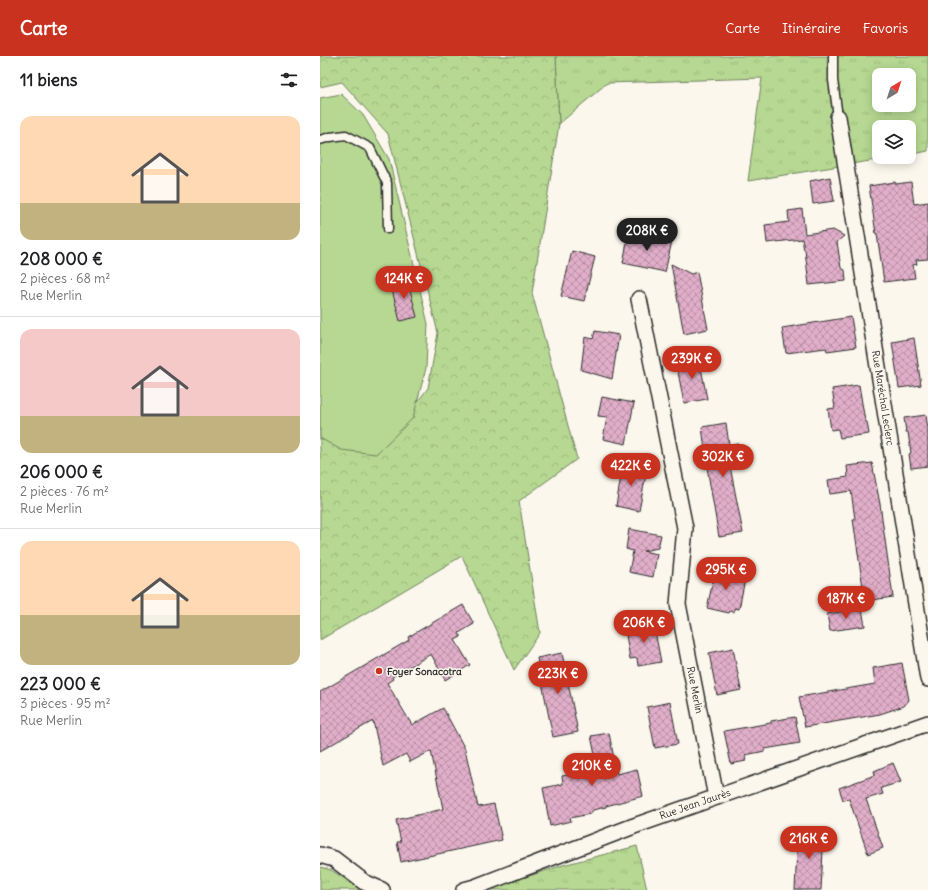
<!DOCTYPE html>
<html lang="fr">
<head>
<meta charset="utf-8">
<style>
	:root { --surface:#fff; --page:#f2f2f2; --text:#202124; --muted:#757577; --line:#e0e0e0; --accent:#c8321e }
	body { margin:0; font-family:Delius,sans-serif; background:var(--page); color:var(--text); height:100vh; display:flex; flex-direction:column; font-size:15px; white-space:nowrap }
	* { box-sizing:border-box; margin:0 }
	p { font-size:13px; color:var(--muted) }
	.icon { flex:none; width:22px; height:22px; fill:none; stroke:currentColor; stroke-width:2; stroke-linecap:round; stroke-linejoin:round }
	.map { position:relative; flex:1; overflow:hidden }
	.side { display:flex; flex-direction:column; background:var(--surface); width:320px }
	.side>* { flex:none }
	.needle { width:26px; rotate:38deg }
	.tools { position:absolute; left:552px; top:12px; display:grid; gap:8px }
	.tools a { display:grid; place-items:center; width:44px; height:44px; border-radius:8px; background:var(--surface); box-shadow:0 2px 10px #0003; font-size:20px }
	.price { position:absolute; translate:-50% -34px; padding:0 9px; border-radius:14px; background:var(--accent); color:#fff; font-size:13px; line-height:26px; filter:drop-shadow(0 1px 2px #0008) }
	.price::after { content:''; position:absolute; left:50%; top:24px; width:12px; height:9px; margin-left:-6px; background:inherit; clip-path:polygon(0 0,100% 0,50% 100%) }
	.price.on { background:#222; color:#fff }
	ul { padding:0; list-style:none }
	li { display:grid; align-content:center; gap:8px; height:212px; padding:0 20px }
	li+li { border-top:1px solid var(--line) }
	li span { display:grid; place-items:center; height:124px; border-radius:12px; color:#555 }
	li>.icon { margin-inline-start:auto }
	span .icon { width:72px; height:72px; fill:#fffc; stroke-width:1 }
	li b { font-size:17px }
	h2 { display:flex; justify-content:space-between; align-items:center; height:48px; padding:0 20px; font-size:17px }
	header { display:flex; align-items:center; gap:24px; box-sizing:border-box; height:56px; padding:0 20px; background:var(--accent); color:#fff }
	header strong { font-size:19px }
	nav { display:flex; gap:22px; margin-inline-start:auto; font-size:14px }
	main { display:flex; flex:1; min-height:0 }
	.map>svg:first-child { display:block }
</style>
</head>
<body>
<header>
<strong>Carte</strong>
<nav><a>Carte</a><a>Itinéraire</a><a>Favoris</a></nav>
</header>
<main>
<section class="side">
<h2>11 biens<svg class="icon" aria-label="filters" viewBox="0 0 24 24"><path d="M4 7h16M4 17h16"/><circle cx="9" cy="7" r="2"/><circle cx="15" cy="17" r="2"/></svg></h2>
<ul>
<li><span style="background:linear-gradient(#ffd9b3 70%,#c2b280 0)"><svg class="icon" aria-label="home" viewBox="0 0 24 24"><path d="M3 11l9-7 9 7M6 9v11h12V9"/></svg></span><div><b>208 000 €</b><p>2 pièces · 68 m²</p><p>Rue Merlin</p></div></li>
<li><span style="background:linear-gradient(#f6c9c9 70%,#c2b280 0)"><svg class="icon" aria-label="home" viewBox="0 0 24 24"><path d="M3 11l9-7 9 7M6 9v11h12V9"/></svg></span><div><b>206 000 €</b><p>2 pièces · 76 m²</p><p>Rue Merlin</p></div></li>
<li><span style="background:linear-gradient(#ffd9b3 60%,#c2b280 0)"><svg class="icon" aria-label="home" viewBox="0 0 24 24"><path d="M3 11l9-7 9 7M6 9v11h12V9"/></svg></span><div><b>223 000 €</b><p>3 pièces · 95 m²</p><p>Rue Merlin</p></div></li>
</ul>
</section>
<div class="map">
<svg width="608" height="834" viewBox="0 0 608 834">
	<defs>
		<pattern id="grass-tufts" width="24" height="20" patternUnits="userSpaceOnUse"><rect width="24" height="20" fill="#b6d892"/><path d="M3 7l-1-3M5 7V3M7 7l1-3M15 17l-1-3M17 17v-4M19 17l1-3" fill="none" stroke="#9dba7e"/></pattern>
		<pattern id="forest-crowns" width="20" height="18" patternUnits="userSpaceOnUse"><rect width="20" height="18" fill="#b6d892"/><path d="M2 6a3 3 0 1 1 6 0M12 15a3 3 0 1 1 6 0" fill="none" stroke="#9dba7e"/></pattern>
		<pattern id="building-cross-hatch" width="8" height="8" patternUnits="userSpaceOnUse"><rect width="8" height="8" fill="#e1aeca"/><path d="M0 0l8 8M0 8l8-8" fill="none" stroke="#b78ea4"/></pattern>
	</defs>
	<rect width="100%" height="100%" fill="#fbf7ec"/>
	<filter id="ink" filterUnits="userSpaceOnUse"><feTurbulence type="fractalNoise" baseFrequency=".025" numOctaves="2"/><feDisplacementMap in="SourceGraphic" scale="8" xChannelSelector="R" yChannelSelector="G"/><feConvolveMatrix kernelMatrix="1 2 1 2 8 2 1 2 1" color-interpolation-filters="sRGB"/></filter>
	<g filter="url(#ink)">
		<g fill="url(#grass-tufts)" stroke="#70825e" fill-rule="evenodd">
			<path d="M236,0H608V95L589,99V71H559V101H574L428,125L442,22L287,27L239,68ZM559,19H589V49H559Z"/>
			<path d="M317,790L327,834H166L243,809Z"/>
			<path d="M0,811L11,814L43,834H0Z"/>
		</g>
		<path fill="url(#forest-crowns)" stroke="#70825e" d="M0,0H236L239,68L212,237L257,403L199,445L220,577L194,614L142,500L0,584V350L76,374L108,332L118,277L68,78L22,26L0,31Z"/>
		<path fill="#b6d892" stroke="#70825e" d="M21,38L43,59L69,103L108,268L106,312L93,362L56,398L21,394L0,382V42Z"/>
		<g fill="url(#building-cross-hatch)" stroke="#2b2b2b">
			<path d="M510,121L514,145L493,148L490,125Z"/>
			<path d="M575,126L576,128L591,126L594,148L608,146V203L596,204L597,208L593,209L595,222L564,226L557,178H556L549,130Z"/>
			<path d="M482,153L485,178L513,174L524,180L517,186L521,212L525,214L526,225L489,229L485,194H484L482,183L447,187L445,169L469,166L468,155Z"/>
			<path d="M309,176L352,185L345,216L303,207Z"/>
			<path d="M252,195L275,201L264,245L241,240Z"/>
			<path d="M351,208L371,218L377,216L388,273L364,278Z"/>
			<path d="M87,222L97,261L80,265L70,226Z"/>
			<path d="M531,261L536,291L507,295L506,292L466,297L462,272Z"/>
			<path d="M275,275L299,279L292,323L261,314L265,281L273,283Z"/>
			<path d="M594,282L601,329L579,332L572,286Z"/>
			<path d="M379,301L387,343L364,347L356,306Z"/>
			<path d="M539,329L545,365L547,366L549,378L520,382L518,373L511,374L508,353L515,352L512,333Z"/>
			<path d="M282,341L314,347L306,388L283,383L287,361L278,360Z"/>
			<path d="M606,359L608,373V410L591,412L589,398L591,397L588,376H586L584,362Z"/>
			<path d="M406,367L409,389L418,388L420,409L410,410L423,477L399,481L388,417L382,371Z"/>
			<path d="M552,407L560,448L573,541L545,545L533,463H535L531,435L510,438L508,424L528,421L527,410Z"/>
			<path d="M303,408L327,413L319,455L296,450Z"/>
			<path d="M309,473L341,479L338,492L323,495L337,498L333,521L309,516L313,495L306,493Z"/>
			<path d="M396,511L419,516L418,522L425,523L419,553L414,552V556L410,555L409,557L387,552Z"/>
			<path d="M143,549L154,568L139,577L141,581L135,584L150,609L125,624L111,598L72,621L73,623L67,627L92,669L123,652L145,693L158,751L174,748L182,784L81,806L77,786H81L76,764L123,753L111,695L90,706L86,698L63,710L53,665L0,695V636L89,584L88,581Z"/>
			<path d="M542,553L545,570L510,575L507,558Z"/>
			<path d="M333,565L341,606L318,610L317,602L310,603L306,579L312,578L310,570Z"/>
			<path d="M413,592L421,634L397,639L389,597Z"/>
			<path d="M242,597L258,676L233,681L217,602Z"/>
			<path d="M582,607L589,644L584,650L560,658L485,671L479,641L555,628L553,612Z"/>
			<path d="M350,646L358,688L335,692L327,651Z"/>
			<path d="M475,661L480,687L445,693V695L425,699L426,705L411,708L404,675L451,667V665Z"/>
			<path d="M289,677L297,718L317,713L323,740L286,750V751L273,754L270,758L250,762L251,765L230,770L223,732L243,728L242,720L278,713L271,680Z"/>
			<path d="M573,707L581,726L561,732L563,738L546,743L563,792L548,798L529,743L523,744L519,732L555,719L554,715Z"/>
			<path d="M478,773L504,774L501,834H475Z"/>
		</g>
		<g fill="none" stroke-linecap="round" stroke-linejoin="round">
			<g stroke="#2b2b2b" stroke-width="11">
				<g id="lane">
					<path d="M513,0V24L518,61"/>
					<path d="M0,84L10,81L26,79L50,92L67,127L68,173"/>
				</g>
			</g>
			<g stroke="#2b2b2b" stroke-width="18">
				<g id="street">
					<path d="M518,61L608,623"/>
					<path d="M319,243L365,472L358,548L396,741"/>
					<path d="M0,799L14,803L44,826L62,834"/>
					<path d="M144,834L155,831L314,770L608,667"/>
				</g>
			</g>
			<use href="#lane" stroke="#fbf7ec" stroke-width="8"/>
			<use href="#street" stroke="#fbf7ec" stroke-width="15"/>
		</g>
	</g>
	<circle fill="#c8321e" stroke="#fbf7ec" stroke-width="1.5" cx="59" cy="615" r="4"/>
	<g text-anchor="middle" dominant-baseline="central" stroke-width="3" stroke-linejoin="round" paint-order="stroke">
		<g font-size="10" fill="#2b2b2b" stroke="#fbf7ec">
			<text transform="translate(563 342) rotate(81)">Rue Maréchal Leclerc</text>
			<text transform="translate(375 634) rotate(79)">Rue Merlin</text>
			<text transform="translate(375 748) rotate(-19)">Rue Jean Jaurès</text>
		</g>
		<g font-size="10" font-weight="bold" fill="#2b2b2b" stroke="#fbf7ec" text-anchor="start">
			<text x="67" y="615">Foyer Sonacotra</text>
		</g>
	</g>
</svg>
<div class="tools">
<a><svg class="needle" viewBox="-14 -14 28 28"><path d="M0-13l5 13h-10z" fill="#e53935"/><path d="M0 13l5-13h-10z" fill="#757577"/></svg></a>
<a><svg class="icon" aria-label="layers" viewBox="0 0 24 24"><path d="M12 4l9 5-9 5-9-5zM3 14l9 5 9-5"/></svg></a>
</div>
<b class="price on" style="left:327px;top:196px">208K €</b>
<b class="price" style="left:84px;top:244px">124K €</b>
<b class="price" style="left:372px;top:324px">239K €</b>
<b class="price" style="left:403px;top:422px">302K €</b>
<b class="price" style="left:311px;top:431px">422K €</b>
<b class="price" style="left:406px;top:535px">295K €</b>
<b class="price" style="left:526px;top:564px">187K €</b>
<b class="price" style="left:324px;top:588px">206K €</b>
<b class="price" style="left:238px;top:639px">223K €</b>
<b class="price" style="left:272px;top:731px">210K €</b>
<b class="price" style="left:489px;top:804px">216K €</b>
</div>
</main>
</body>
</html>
